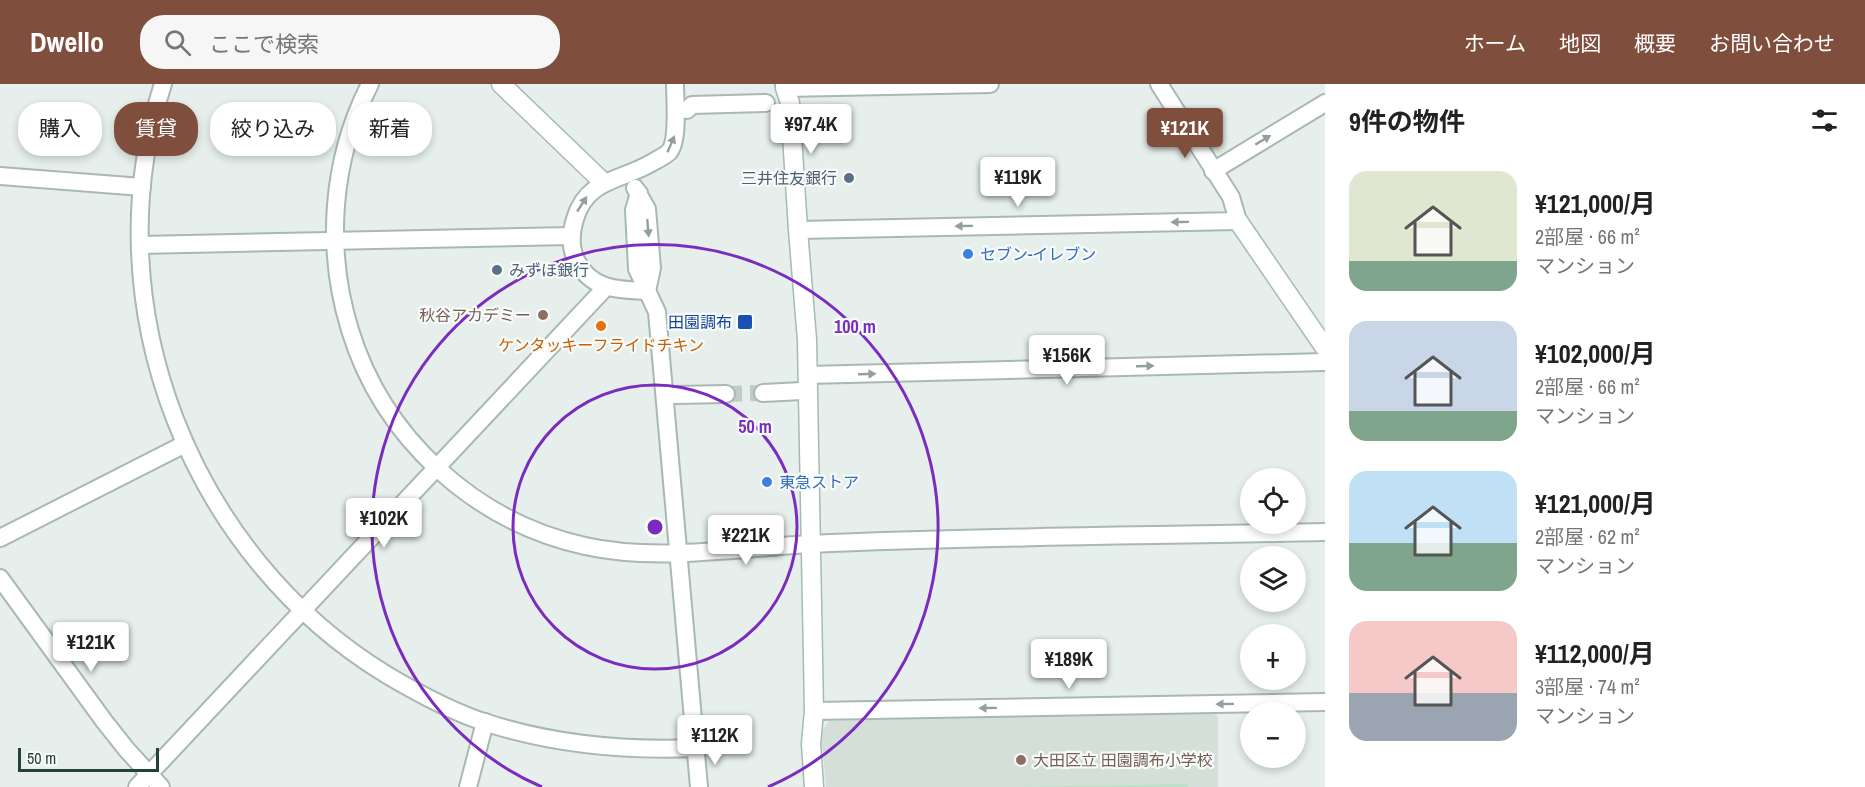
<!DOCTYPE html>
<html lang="ja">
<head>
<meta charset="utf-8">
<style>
	:root { --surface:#fff; --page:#f6f6f6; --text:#222; --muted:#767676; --accent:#804e3d }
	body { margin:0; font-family:"Archivo Narrow","Noto Sans JP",sans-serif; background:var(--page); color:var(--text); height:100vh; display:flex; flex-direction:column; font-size:22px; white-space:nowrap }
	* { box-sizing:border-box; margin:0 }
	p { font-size:20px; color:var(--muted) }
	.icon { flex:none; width:33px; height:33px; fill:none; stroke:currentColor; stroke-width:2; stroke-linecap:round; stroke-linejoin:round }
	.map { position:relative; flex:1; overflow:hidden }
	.details { display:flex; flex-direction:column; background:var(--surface); width:540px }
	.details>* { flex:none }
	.banner { position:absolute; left:18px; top:18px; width:570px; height:54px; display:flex; gap:12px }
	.tools { position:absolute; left:1240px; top:384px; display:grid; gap:12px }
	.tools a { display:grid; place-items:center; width:66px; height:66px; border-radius:50%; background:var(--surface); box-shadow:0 3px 9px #0003; font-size:30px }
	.scale { position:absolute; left:18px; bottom:15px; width:141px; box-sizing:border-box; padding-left:6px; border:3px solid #24423a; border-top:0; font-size:16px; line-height:21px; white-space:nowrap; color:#24423a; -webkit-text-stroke:4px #f7fbf9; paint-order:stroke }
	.price { position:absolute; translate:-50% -51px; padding:0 14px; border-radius:6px; background:#fff; color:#222; font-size:20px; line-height:39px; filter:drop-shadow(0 2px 3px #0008) }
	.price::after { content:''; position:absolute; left:50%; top:36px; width:18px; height:14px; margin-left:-9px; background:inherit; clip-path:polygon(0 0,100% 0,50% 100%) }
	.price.active { background:var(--accent); color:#fff }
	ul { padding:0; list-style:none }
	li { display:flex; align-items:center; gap:18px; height:150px; padding:0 24px }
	li span { display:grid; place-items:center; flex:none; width:168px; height:120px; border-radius:18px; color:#555 }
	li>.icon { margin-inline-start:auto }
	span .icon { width:72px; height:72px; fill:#fffc; stroke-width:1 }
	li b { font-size:26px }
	h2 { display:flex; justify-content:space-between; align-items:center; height:72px; padding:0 24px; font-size:26px }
	.chip { padding:0 21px; border-radius:24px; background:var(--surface); box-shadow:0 3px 9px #0003; font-size:21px; line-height:54px }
	.chip.active { background:var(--accent); color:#fff }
	header { display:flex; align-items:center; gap:36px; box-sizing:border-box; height:84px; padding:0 30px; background:var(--accent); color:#fff }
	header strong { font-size:28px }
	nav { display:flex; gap:33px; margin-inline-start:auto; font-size:21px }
	.search { width:420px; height:54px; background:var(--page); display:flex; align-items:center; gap:15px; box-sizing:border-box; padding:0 21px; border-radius:24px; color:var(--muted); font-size:22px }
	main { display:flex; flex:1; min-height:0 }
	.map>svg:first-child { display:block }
</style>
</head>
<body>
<header>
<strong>Dwello</strong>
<div class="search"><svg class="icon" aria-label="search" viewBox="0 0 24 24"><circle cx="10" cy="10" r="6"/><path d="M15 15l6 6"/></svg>ここで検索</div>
<nav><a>ホーム</a><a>地図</a><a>概要</a><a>お問い合わせ</a></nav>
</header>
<main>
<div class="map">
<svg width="1325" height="703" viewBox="0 0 1325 703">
	<rect width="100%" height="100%" fill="#e6efeb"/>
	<path fill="#d4dfda" d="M1207,627L1218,632V703H826L821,648L829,637Z"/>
	<path fill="#bfe0c8" d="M1187,700L1188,703H1014Z"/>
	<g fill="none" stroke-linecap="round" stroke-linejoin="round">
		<path stroke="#bfccc8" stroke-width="16" stroke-dasharray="16 8" stroke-linecap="butt" d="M726,310L763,309"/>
		<g stroke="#a8b8b2" stroke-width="20">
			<g id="street">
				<path d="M163,0C91,221 191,472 387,591C419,610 452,628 487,639C556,661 625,667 696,664"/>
				<path d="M370,0C331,76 325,165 350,246C383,354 475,438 585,462C656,478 738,464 811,460C982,452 1154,452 1325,448"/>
				<path d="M784,0L785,4L990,0"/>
				<path d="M687,26L692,21L766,19"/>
				<path d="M1213,87L1325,19"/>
				<path d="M0,92L142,103"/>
				<path d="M635,104L647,125L652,184L647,207"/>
				<path d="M639,109L634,126L637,185L657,228L699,703"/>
				<path d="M798,146L1238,137L1231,113L1159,0"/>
				<path d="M140,161L571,152"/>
				<path d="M647,207C618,206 591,206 576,176C570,163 571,148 575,135C587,94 622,97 653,78C658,75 665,72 669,68C679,57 675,16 675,0"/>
				<path d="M808,291L1325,278"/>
				<path d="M763,309L802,307"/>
				<path d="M675,311L726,310"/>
				<path d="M0,454L185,360"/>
				<path d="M0,494L104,637L127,666L161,703"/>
				<path d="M814,627L1325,618"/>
				<path d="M137,703L606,203"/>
				<path d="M468,703L485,638"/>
			</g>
		</g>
		<g stroke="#a4bbb3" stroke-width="21">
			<g id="secondary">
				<path d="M501,0L603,98"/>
				<path d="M785,4L790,19L798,146L807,256L814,627L811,660L814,703"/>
				<path d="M1238,137L1325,264"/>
			</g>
		</g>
		<use href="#street" stroke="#fff" stroke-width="16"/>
		<use href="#secondary" stroke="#fff" stroke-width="18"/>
	</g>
	<defs><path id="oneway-solid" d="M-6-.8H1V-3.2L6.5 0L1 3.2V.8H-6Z" transform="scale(1.5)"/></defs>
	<g fill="#92a09c">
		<use href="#oneway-solid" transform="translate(1263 56) rotate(-31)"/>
		<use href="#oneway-solid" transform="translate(671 60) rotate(-67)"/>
		<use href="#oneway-solid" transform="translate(582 120) rotate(-57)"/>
		<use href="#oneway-solid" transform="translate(1180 138) rotate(179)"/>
		<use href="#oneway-solid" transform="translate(964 142) rotate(179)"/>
		<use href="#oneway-solid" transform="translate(648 144) rotate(85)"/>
		<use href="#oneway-solid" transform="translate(1145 282) rotate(-2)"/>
		<use href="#oneway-solid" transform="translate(867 290) rotate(-2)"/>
		<use href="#oneway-solid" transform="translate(1225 620) rotate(179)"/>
		<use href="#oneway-solid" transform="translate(988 624) rotate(179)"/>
	</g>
	<g fill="none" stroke="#7b2cbf" stroke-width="3">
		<circle cx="655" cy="443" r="142"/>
		<path d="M542 703A283 283 0 1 1 768 703"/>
	</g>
	<g fill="#5c6f8a" stroke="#f7fbf9" stroke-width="2">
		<circle cx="849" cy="94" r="6"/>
		<circle cx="497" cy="186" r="6"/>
	</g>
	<g fill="#3f7fe0" stroke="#f7fbf9" stroke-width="2">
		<circle cx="968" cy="170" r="6"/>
		<circle cx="767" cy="398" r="6"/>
	</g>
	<g fill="#8d6e63" stroke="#f7fbf9" stroke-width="2">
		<circle cx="543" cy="231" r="6"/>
		<circle cx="1021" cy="676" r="6"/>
	</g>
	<rect fill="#1a4fb4" stroke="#f7fbf9" stroke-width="2" x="737" y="230" width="16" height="16" rx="3"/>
	<circle fill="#e8710a" stroke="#f7fbf9" stroke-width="2" cx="601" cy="242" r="6"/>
	<g text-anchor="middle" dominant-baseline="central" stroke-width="4.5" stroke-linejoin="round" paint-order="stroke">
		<g font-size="16" fill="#4e5e75" stroke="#f7fbf9" text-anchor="end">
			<text x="837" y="94">三井住友銀行</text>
			<text x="509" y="186" text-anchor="start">みずほ銀行</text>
		</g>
		<g font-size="16" fill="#366cbe" stroke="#f7fbf9" text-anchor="start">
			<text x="980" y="170">セブン-イレブン</text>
			<text x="779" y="398">東急ストア</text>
		</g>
		<g font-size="16" fill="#785e54" stroke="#f7fbf9" text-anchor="end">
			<text x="531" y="231">秋谷アカデミー</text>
			<text x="1033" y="676" text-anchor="start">大田区立 田園調布小学校</text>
		</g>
		<g font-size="16" fill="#164399" stroke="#f7fbf9" text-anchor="end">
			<text x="732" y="238">田園調布</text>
		</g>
		<g font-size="16" fill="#c56008" stroke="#f7fbf9">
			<text x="601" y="261">ケンタッキーフライドチキン</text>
		</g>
	</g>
	<circle cx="655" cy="443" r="9" fill="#7b2cbf" stroke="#f7fbf9" stroke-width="3"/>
	<g font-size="18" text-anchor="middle" font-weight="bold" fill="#7b2cbf" stroke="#f7fbf9" stroke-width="4.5" stroke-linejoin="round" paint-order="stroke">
		<text x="855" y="249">100 m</text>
		<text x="755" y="349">50 m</text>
	</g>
</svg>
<div class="tools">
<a><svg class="icon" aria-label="locate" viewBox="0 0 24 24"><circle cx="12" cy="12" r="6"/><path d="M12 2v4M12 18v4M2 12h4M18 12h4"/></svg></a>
<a><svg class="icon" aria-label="layers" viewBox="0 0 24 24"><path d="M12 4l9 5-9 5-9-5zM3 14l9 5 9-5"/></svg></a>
<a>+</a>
<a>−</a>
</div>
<div class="scale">50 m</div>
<b class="price" style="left:811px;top:71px">¥97.4K</b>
<b class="price active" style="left:1185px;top:75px">¥121K</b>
<b class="price" style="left:1018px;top:124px">¥119K</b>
<b class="price" style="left:1067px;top:302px">¥156K</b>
<b class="price" style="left:384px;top:465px">¥102K</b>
<b class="price" style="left:746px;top:482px">¥221K</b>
<b class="price" style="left:91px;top:589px">¥121K</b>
<b class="price" style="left:1069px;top:606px">¥189K</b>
<b class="price" style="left:715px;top:682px">¥112K</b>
<div class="banner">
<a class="chip">購入</a>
<a class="chip active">賃貸</a>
<a class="chip">絞り込み</a>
<a class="chip">新着</a>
</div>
</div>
<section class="details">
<h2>9件の物件<svg class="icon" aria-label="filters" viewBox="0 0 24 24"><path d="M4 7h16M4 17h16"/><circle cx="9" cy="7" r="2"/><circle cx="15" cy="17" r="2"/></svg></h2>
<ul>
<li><span style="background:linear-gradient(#dfe7d0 75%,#7fa58c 0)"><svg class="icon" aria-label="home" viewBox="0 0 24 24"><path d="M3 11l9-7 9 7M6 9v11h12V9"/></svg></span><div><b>¥121,000/月</b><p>2部屋 · 66 m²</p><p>マンション</p></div></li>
<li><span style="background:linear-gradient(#c9d6e8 75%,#7fa58c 0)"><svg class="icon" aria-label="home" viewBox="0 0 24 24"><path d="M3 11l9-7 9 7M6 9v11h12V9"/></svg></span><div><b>¥102,000/月</b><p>2部屋 · 66 m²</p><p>マンション</p></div></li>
<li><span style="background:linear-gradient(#bfe0f5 60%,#7fa58c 0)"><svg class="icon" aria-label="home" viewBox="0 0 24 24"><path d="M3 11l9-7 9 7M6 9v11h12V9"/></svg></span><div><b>¥121,000/月</b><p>2部屋 · 62 m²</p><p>マンション</p></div></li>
<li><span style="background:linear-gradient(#f6c9c9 60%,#9aa5b1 0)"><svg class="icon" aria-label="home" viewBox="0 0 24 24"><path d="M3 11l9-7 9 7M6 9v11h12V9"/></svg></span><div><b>¥112,000/月</b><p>3部屋 · 74 m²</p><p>マンション</p></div></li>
</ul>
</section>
</main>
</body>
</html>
